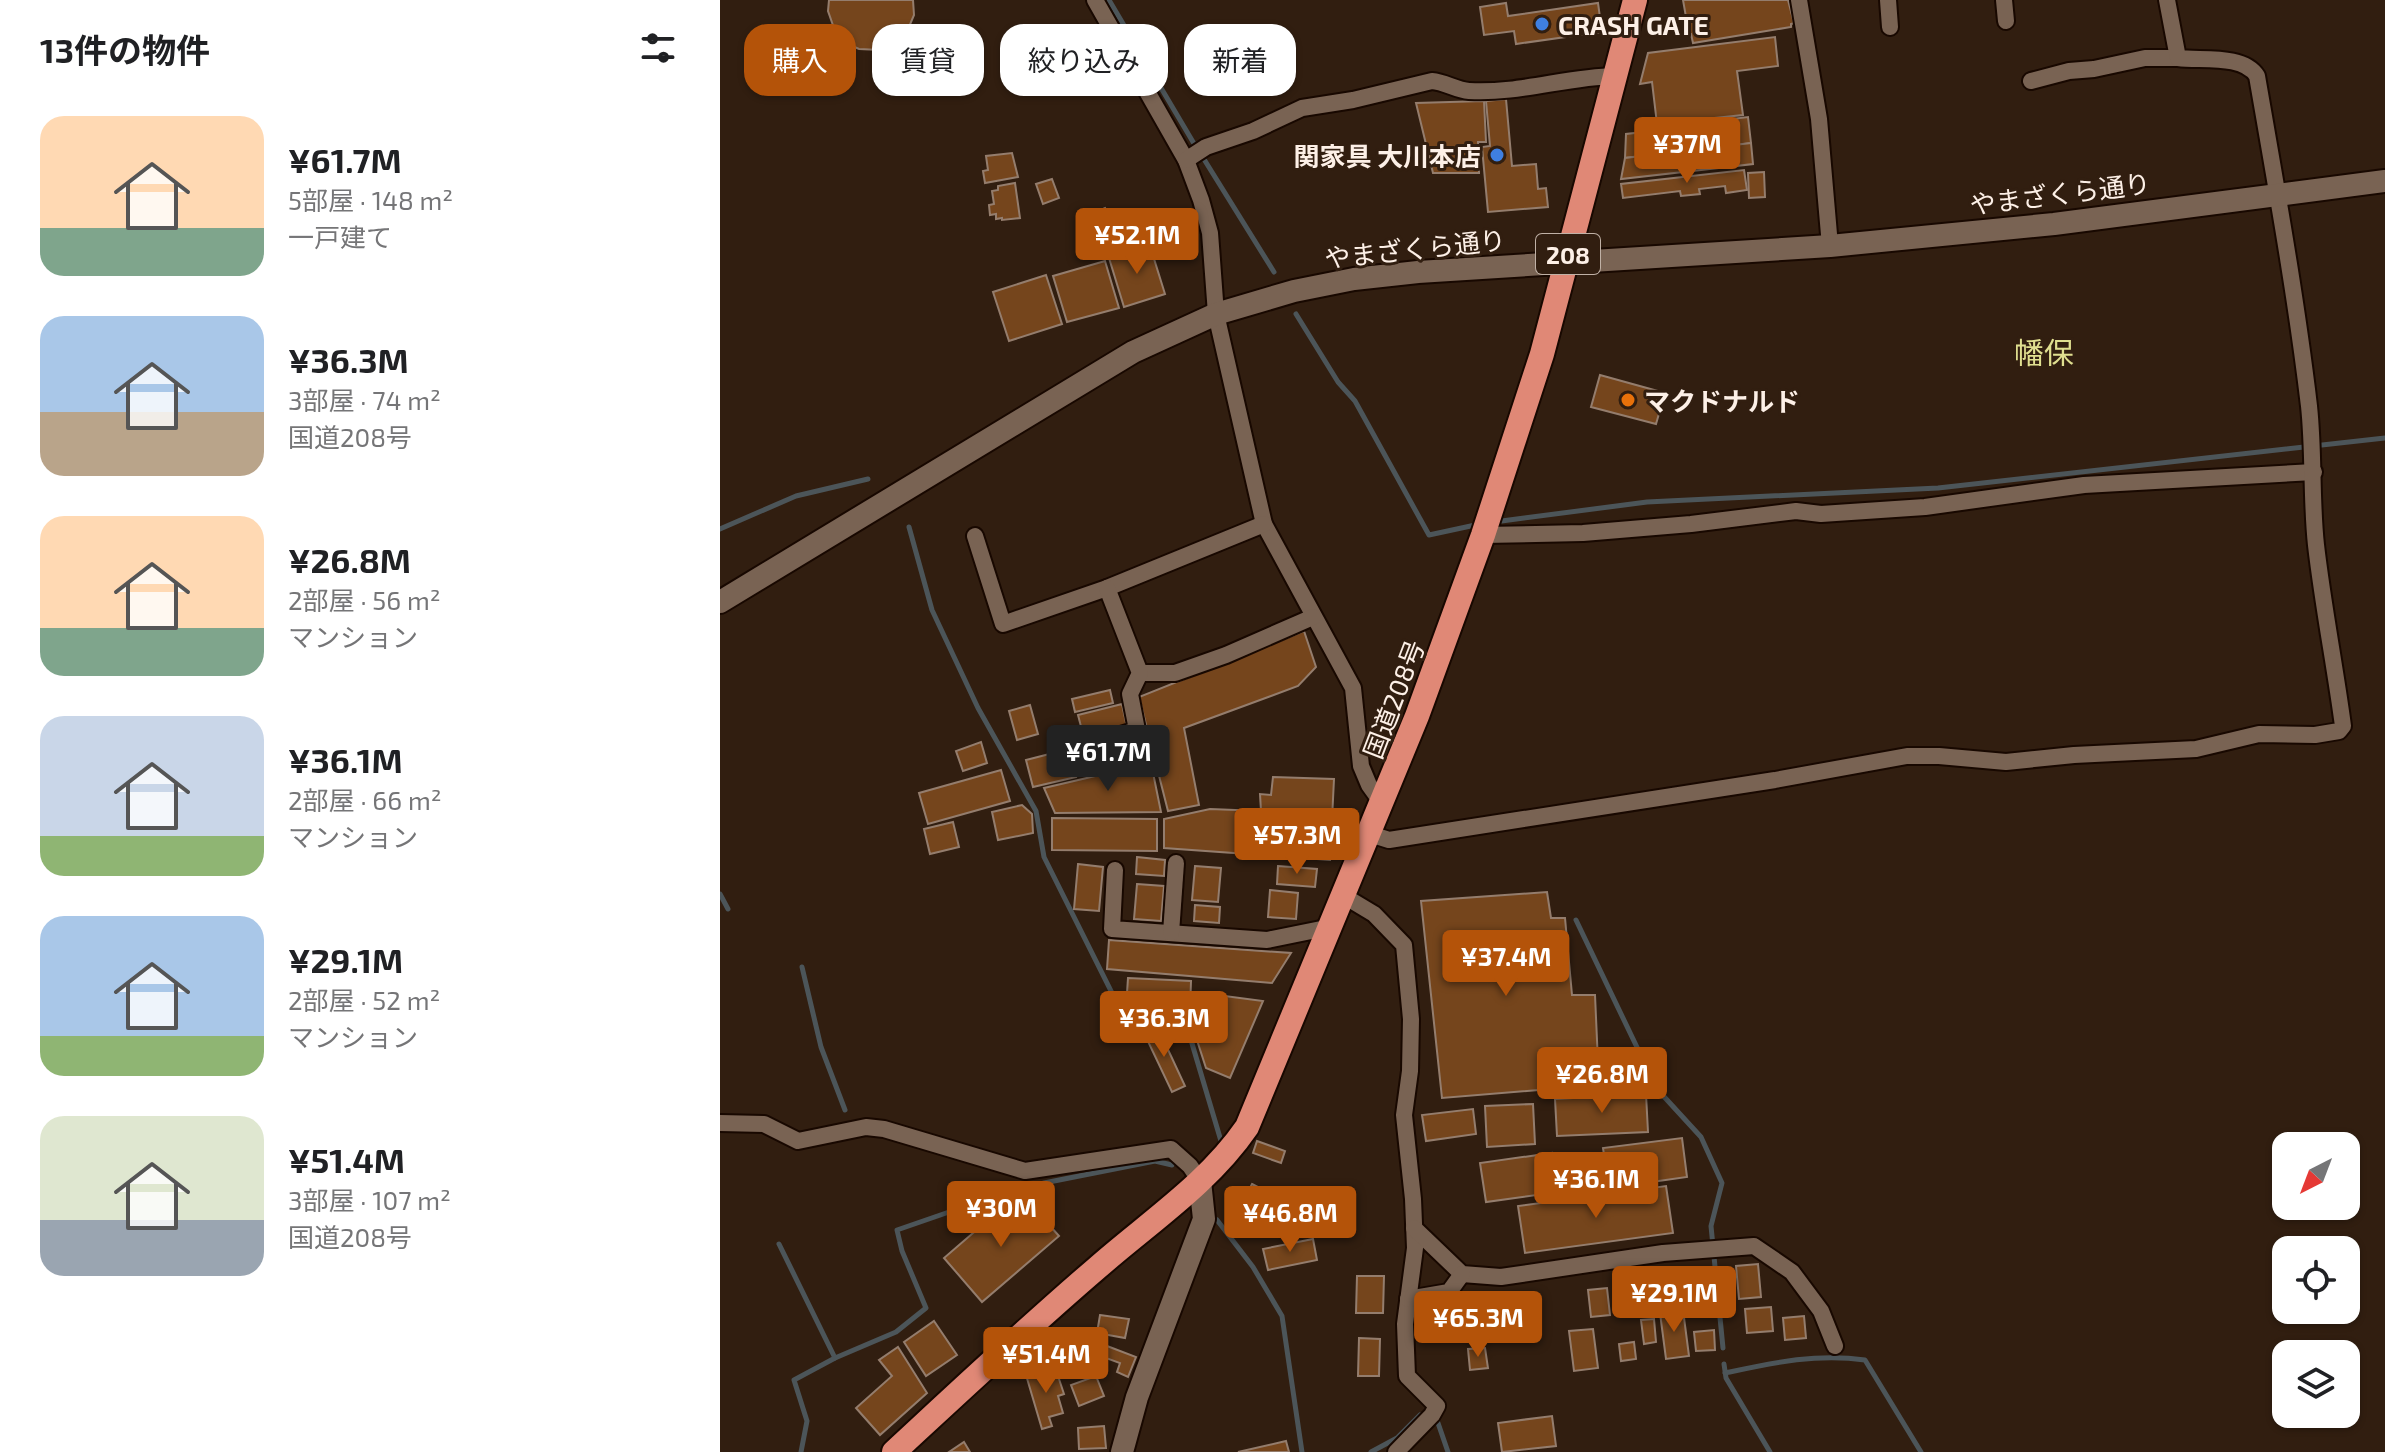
<!DOCTYPE html>
<html lang="ja">
<head>
<meta charset="utf-8">
<style>
	:root { --surface:#fff; --page:#f6f6f6; --text:#202124; --muted:#757577; --accent:#b45309 }
	body { margin:0; font-family:"Exo 2","Noto Sans JP",sans-serif; background:var(--page); color:var(--text); height:100vh; display:flex; flex-direction:column; font-size:30px; white-space:nowrap }
	* { box-sizing:border-box; margin:0 }
	p { font-size:26px; color:var(--muted) }
	.icon { flex:none; width:44px; height:44px; fill:none; stroke:currentColor; stroke-width:2; stroke-linecap:round; stroke-linejoin:round }
	.map { position:relative; flex:1; overflow:hidden }
	.panel { display:flex; flex-direction:column; background:var(--surface); width:720px }
	.panel>* { flex:none }
	.hud { position:absolute; left:24px; top:24px; width:760px; height:72px; display:flex; gap:16px }
	.needle { width:52px; rotate:222deg }
	.tools { position:absolute; left:1552px; top:1132px; display:grid; gap:16px }
	.tools a { display:grid; place-items:center; width:88px; height:88px; border-radius:16px; background:var(--surface); box-shadow:0 2px 6px #0004; font-size:40px }
	.price { position:absolute; translate:-50% -68px; padding:0 18px; border-radius:8px; background:var(--accent); color:#fff; font-size:26px; line-height:52px; filter:drop-shadow(0 2px 4px #0008) }
	.price::after { content:''; position:absolute; left:50%; top:48px; width:24px; height:18px; margin-left:-12px; background:inherit; clip-path:polygon(0 0,100% 0,50% 100%) }
	.price.active { background:#222; color:#fff }
	ul { padding:0; list-style:none }
	li { display:flex; align-items:center; gap:24px; height:200px; padding:0 40px }
	li span { display:grid; place-items:center; flex:none; width:224px; height:160px; border-radius:24px; color:#555 }
	li>.icon { margin-inline-start:auto }
	span .icon { width:96px; height:96px; fill:#fffc; stroke-width:1 }
	li b { font-size:34px }
	h2 { display:flex; justify-content:space-between; align-items:center; height:96px; padding:0 40px; font-size:34px }
	.tag { padding:0 28px; border-radius:24px; background:var(--surface); box-shadow:0 2px 6px #0004; font-size:28px; line-height:72px }
	.tag.active { background:var(--accent); color:#fff }
	main { display:flex; flex:1; min-height:0 }
	.map>svg:first-child { display:block }
</style>
</head>
<body>
<main>
<section class="panel">
<h2>13件の物件<svg class="icon" aria-label="filters" viewBox="0 0 24 24"><path d="M4 7h16M4 17h16"/><circle cx="9" cy="7" r="2"/><circle cx="15" cy="17" r="2"/></svg></h2>
<ul>
<li><span style="background:linear-gradient(#ffd9b3 70%,#7fa58c 0)"><svg class="icon" aria-label="home" viewBox="0 0 24 24"><path d="M3 11l9-7 9 7M6 9v11h12V9"/></svg></span><div><b>¥61.7M</b><p>5部屋 · 148 m²</p><p>一戸建て</p></div></li>
<li><span style="background:linear-gradient(#a9c7e8 60%,#b9a48a 0)"><svg class="icon" aria-label="home" viewBox="0 0 24 24"><path d="M3 11l9-7 9 7M6 9v11h12V9"/></svg></span><div><b>¥36.3M</b><p>3部屋 · 74 m²</p><p>国道208号</p></div></li>
<li><span style="background:linear-gradient(#ffd9b3 70%,#7fa58c 0)"><svg class="icon" aria-label="home" viewBox="0 0 24 24"><path d="M3 11l9-7 9 7M6 9v11h12V9"/></svg></span><div><b>¥26.8M</b><p>2部屋 · 56 m²</p><p>マンション</p></div></li>
<li><span style="background:linear-gradient(#c9d6e8 75%,#8fb573 0)"><svg class="icon" aria-label="home" viewBox="0 0 24 24"><path d="M3 11l9-7 9 7M6 9v11h12V9"/></svg></span><div><b>¥36.1M</b><p>2部屋 · 66 m²</p><p>マンション</p></div></li>
<li><span style="background:linear-gradient(#a9c7e8 75%,#8fb573 0)"><svg class="icon" aria-label="home" viewBox="0 0 24 24"><path d="M3 11l9-7 9 7M6 9v11h12V9"/></svg></span><div><b>¥29.1M</b><p>2部屋 · 52 m²</p><p>マンション</p></div></li>
<li><span style="background:linear-gradient(#dfe7d0 65%,#9aa5b1 0)"><svg class="icon" aria-label="home" viewBox="0 0 24 24"><path d="M3 11l9-7 9 7M6 9v11h12V9"/></svg></span><div><b>¥51.4M</b><p>3部屋 · 107 m²</p><p>国道208号</p></div></li>
</ul>
</section>
<div class="map">
<svg width="1665" height="1452" viewBox="0 0 1665 1452">
	<rect width="100%" height="100%" fill="#311e10"/>
	<g fill="none" stroke-linecap="round" stroke-linejoin="round">
		<g stroke="#4c5559" stroke-width="5">
			<path d="M389,0L476,147"/>
			<path d="M482,156L554,272"/>
			<path d="M576,314L618,382L635,401L709,535L760,524"/>
			<path d="M774,522L927,502L1218,488L1665,438"/>
			<path d="M189,527L212,610L258,708L316,811L324,857L406,1021L465,1020L501,1141"/>
			<path d="M0,529L76,496L148,479"/>
			<path d="M0,894L8,909"/>
			<path d="M856,920L937,1089L981,1137L1002,1183L991,1226L1003,1348"/>
			<path d="M82,967L101,1047L125,1110"/>
			<path d="M324,1183L435,1161L452,1165"/>
			<path d="M497,1220L533,1267L562,1316L582,1452"/>
			<path d="M59,1244L115,1358"/>
			<path d="M1004,1364L1006,1378L1050,1452"/>
			<path d="M1005,1373C1052,1363 1096,1353 1145,1360L1201,1452"/>
			<path d="M715,1421L718,1423L728,1452"/>
			<path d="M81,1452L87,1421L74,1380L115,1358L176,1332L206,1308L182,1251L177,1230L284,1193"/>
			<path d="M651,1452L677,1438L700,1415"/>
		</g>
	</g>
	<g fill="#75451c" stroke="#947d6d" stroke-width="2">
		<path d="M109,0H193L194,15L186,34L170,47L160,50L139,49L130,45L115,31L108,11Z"/>
		<path d="M963,0H1068L1074,23L1071,24V27L973,43L971,34H969Z"/>
		<path d="M786,3L788,16L878,3L882,32L796,44L794,31L764,35L760,7Z"/>
		<path d="M1055,37L1058,66L1017,71L1023,115L937,124L932,82L920,84L928,53Z"/>
		<path d="M786,99L792,166L816,164L818,189L826,188L828,207L768,212L762,147L770,146L766,101Z"/>
		<path d="M764,101L766,142H758L759,173H713L696,103Z"/>
		<path d="M1028,117L1031,143L905,158L906,134L996,124V121Z"/>
		<path d="M1031,143L1033,164L901,179L905,158Z"/>
		<path d="M292,153L298,177L265,183L263,171L268,170L266,156Z"/>
		<path d="M1024,170L1027,190L1006,193L1005,186L979,189L980,194L961,196L960,191L903,198L901,184Z"/>
		<path d="M1044,172L1045,197L1029,198L1028,173Z"/>
		<path d="M332,179L339,198L323,204L316,184Z"/>
		<path d="M295,183L300,218L282,220V218L276,219V214L270,215L269,205L274,204L272,191L278,190V186Z"/>
		<path d="M385,208L400,244L380,253L364,217Z"/>
		<path d="M437,210L444,232L406,243L400,222Z"/>
		<path d="M430,246L445,294L404,307L389,258Z"/>
		<path d="M385,261L399,308L347,322L333,276Z"/>
		<path d="M326,275L342,324L289,341L273,292Z"/>
		<path d="M880,375L945,393L936,424L871,407Z"/>
		<path d="M584,631L596,667L578,686L464,728L479,805L448,811L419,697Z"/>
		<path d="M390,690L393,703L355,712L352,699Z"/>
		<path d="M402,704L407,727L364,738L358,715Z"/>
		<path d="M310,705L318,734L297,740L289,711Z"/>
		<path d="M423,741L427,760L360,775L355,755Z"/>
		<path d="M261,742L267,763L243,771L236,751Z"/>
		<path d="M349,749L356,777L313,787L306,760Z"/>
		<path d="M431,763L441,812L335,813L324,788Z"/>
		<path d="M281,770L290,801L208,824L199,793Z"/>
		<path d="M553,777L614,779L610,860L444,848V819L490,809L541,811L540,794L551,795Z"/>
		<path d="M302,805L312,814L313,833L278,840L272,812Z"/>
		<path d="M332,818L437,819V851L332,850Z"/>
		<path d="M233,822L239,847L210,854L204,829Z"/>
		<path d="M417,857L445,860L444,876L416,874Z"/>
		<path d="M358,864L383,867L379,911L354,909Z"/>
		<path d="M475,866L501,868L498,902L472,900Z"/>
		<path d="M558,866L597,869L595,887L557,884Z"/>
		<path d="M417,884L444,886L441,921L414,919Z"/>
		<path d="M550,890L578,893L576,919L548,917Z"/>
		<path d="M827,892L831,918H845L852,995H875L879,1085L722,1098L701,901Z"/>
		<path d="M475,905L500,907L499,923L474,921Z"/>
		<path d="M389,940L571,953L552,983L387,969Z"/>
		<path d="M408,978L471,981L470,1011L406,1008Z"/>
		<path d="M497,995L543,1001L510,1078L486,1068L476,1037Z"/>
		<path d="M437,1026L465,1086L452,1092L424,1033Z"/>
		<path d="M926,1094L928,1132L837,1136L835,1099Z"/>
		<path d="M813,1104L815,1144L767,1147L765,1106Z"/>
		<path d="M753,1109L756,1134L706,1141L702,1115Z"/>
		<path d="M962,1138L967,1177L889,1188L883,1148Z"/>
		<path d="M537,1141L565,1151L561,1163L533,1153Z"/>
		<path d="M832,1153L838,1192L766,1202L760,1163Z"/>
		<path d="M880,1161L883,1190L841,1194L838,1165Z"/>
		<path d="M532,1184L555,1196L540,1224L517,1212Z"/>
		<path d="M946,1186L953,1233L805,1253L798,1206Z"/>
		<path d="M305,1198L339,1236L262,1302L224,1258L267,1221L272,1227Z"/>
		<path d="M593,1239L597,1260L548,1270L543,1249Z"/>
		<path d="M1038,1264L1041,1297L1019,1299L1016,1266Z"/>
		<path d="M637,1276H664L663,1313H636Z"/>
		<path d="M949,1277L953,1306L928,1308L925,1279Z"/>
		<path d="M915,1286L918,1310L903,1311L900,1288Z"/>
		<path d="M887,1288L890,1315L871,1317L868,1290Z"/>
		<path d="M780,1293L783,1319L759,1322L756,1295Z"/>
		<path d="M1051,1307L1053,1331L1027,1333L1025,1309Z"/>
		<path d="M963,1310L969,1356L946,1359L940,1313Z"/>
		<path d="M380,1315L409,1319L405,1338L377,1333Z"/>
		<path d="M1084,1316L1086,1338L1065,1340L1063,1318Z"/>
		<path d="M934,1319L936,1342L924,1344L921,1320Z"/>
		<path d="M214,1321L237,1355L206,1376L184,1342Z"/>
		<path d="M873,1329L878,1368L854,1371L849,1331Z"/>
		<path d="M994,1330L995,1350L976,1351L974,1332Z"/>
		<path d="M639,1338L660,1339L659,1376H638Z"/>
		<path d="M914,1342L916,1359L901,1361L899,1344Z"/>
		<path d="M351,1343L359,1366L346,1371L338,1348Z"/>
		<path d="M387,1346L416,1357L408,1377L397,1372L400,1363L383,1357Z"/>
		<path d="M178,1347L207,1393L160,1435L136,1408L172,1376L159,1360Z"/>
		<path d="M765,1348L768,1368L750,1370L748,1349Z"/>
		<path d="M335,1367L344,1394L338,1396L343,1413L329,1417L332,1426L322,1429L306,1375Z"/>
		<path d="M376,1376L384,1396L359,1406L351,1385Z"/>
		<path d="M832,1416L836,1446L782,1452L778,1423Z"/>
		<path d="M384,1426L386,1448L359,1449L358,1428Z"/>
		<path d="M566,1441L569,1452H518Z"/>
		<path d="M244,1442L250,1452H229Z"/>
	</g>
	<g fill="none" stroke-linecap="round" stroke-linejoin="round">
		<g stroke="#180800" stroke-width="20">
			<g id="street">
				<path d="M375,0L466,160L481,200L490,233L496,314L544,524L633,688L641,766L649,785L662,803"/>
				<path d="M1079,0L1099,119L1110,246"/>
				<path d="M1168,0L1170,27"/>
				<path d="M1284,0L1286,21"/>
				<path d="M1311,81L1349,71L1374,69L1425,58H1458"/>
				<path d="M466,160L486,147L533,131L582,108L633,100L712,81C725,82 736,90 749,91C798,94 846,77 895,76"/>
				<path d="M763,535L863,533L971,524L1076,511L1101,514L1205,507L1364,485L1594,472"/>
				<path d="M255,536L283,624L387,588L544,524"/>
				<path d="M420,673H455L506,655L593,617"/>
				<path d="M340,743L367,745L417,730L410,694L420,673L387,588"/>
				<path d="M650,834L669,840L1055,780L1187,756H1219L1286,762L1354,755L1476,749L1539,734L1595,735L1619,731L1623,726C1615,666 1603,606 1596,545C1591,499 1594,453 1589,406C1576,296 1556,186 1537,76C1523,54 1482,61 1458,58L1447,0"/>
				<path d="M395,870L392,929L547,940L611,927"/>
				<path d="M624,896L654,914L684,945L691,1019L690,1071L684,1115L693,1199L695,1248L685,1324L687,1376L717,1406L712,1415L676,1452"/>
				<path d="M451,933L456,863"/>
				<path d="M0,1123L44,1124L78,1141L146,1127L164,1129L305,1171L451,1149L470,1166L480,1181"/>
				<path d="M694,1228L742,1274L781,1277L943,1253L1034,1246L1072,1272L1101,1311L1115,1346"/>
				<path d="M688,1299L729,1292L742,1274"/>
			</g>
		</g>
		<g stroke="#180800" stroke-width="26">
			<g id="secondary">
				<path d="M0,602L413,352L496,314L574,291L634,279L698,272L1110,246L1334,224L1665,181"/>
				<path d="M402,1452L417,1397L484,1219L480,1181"/>
			</g>
		</g>
		<g stroke="#180800" stroke-width="28">
			<path id="highway" d="M174,1452C241,1390 307,1328 377,1268C428,1223 488,1184 527,1127L697,716L763,535L822,354L915,0"/>
		</g>
		<use href="#street" stroke="#796353" stroke-width="16"/>
		<use href="#secondary" stroke="#796353" stroke-width="22"/>
		<use href="#highway" stroke="#e08876" stroke-width="24"/>
	</g>
	<g fill="#3f7fe0" stroke="#311e10" stroke-width="3">
		<circle cx="822" cy="24" r="8"/>
		<circle cx="777" cy="155" r="8"/>
	</g>
	<circle fill="#e8710a" stroke="#311e10" stroke-width="3" cx="908" cy="400" r="8"/>
	<g text-anchor="middle" dominant-baseline="central" stroke-width="6" stroke-linejoin="round" paint-order="stroke">
		<rect fill="#311e10" stroke="#c0b1a6" stroke-width="2" x="816" y="234" width="64" height="40" rx="6"/>
		<g font-size="24" font-weight="bold" fill="#fdf0e7">
			<text x="848" y="254">208</text>
		</g>
		<g font-size="26" font-weight="bold" fill="#fdf0e7" stroke="#311e10" text-anchor="start">
			<text x="838" y="24">CRASH GATE</text>
			<text x="761" y="155" text-anchor="end">関家具 大川本店</text>
			<text x="924" y="400">マクドナルド</text>
		</g>
		<g font-size="26" fill="#fdf0e7" stroke="#311e10">
			<text transform="translate(1340 193) rotate(-7)">やまざくら通り</text>
			<text transform="translate(695 248) rotate(-6)">やまざくら通り</text>
			<text transform="translate(673 699) rotate(-69)">国道208号</text>
		</g>
		<g font-size="30" fill="#e0df90" stroke="#311e10">
			<text x="1324" y="352">幡保</text>
		</g>
	</g>
</svg>
<div class="tools">
<a><svg class="needle" viewBox="-14 -14 28 28"><path d="M0-13l5 13h-10z" fill="#e53935"/><path d="M0 13l5-13h-10z" fill="#757577"/></svg></a>
<a><svg class="icon" aria-label="locate" viewBox="0 0 24 24"><circle cx="12" cy="12" r="6"/><path d="M12 2v4M12 18v4M2 12h4M18 12h4"/></svg></a>
<a><svg class="icon" aria-label="layers" viewBox="0 0 24 24"><path d="M12 4l9 5-9 5-9-5zM3 14l9 5 9-5"/></svg></a>
</div>
<b class="price" style="left:967px;top:185px">¥37M</b>
<b class="price" style="left:417px;top:276px">¥52.1M</b>
<b class="price active" style="left:388px;top:793px">¥61.7M</b>
<b class="price" style="left:577px;top:876px">¥57.3M</b>
<b class="price" style="left:786px;top:998px">¥37.4M</b>
<b class="price" style="left:444px;top:1059px">¥36.3M</b>
<b class="price" style="left:882px;top:1115px">¥26.8M</b>
<b class="price" style="left:876px;top:1220px">¥36.1M</b>
<b class="price" style="left:281px;top:1249px">¥30M</b>
<b class="price" style="left:570px;top:1254px">¥46.8M</b>
<b class="price" style="left:954px;top:1334px">¥29.1M</b>
<b class="price" style="left:758px;top:1359px">¥65.3M</b>
<b class="price" style="left:326px;top:1395px">¥51.4M</b>
<div class="hud">
<a class="tag active">購入</a>
<a class="tag">賃貸</a>
<a class="tag">絞り込み</a>
<a class="tag">新着</a>
</div>
</div>
</main>
</body>
</html>
